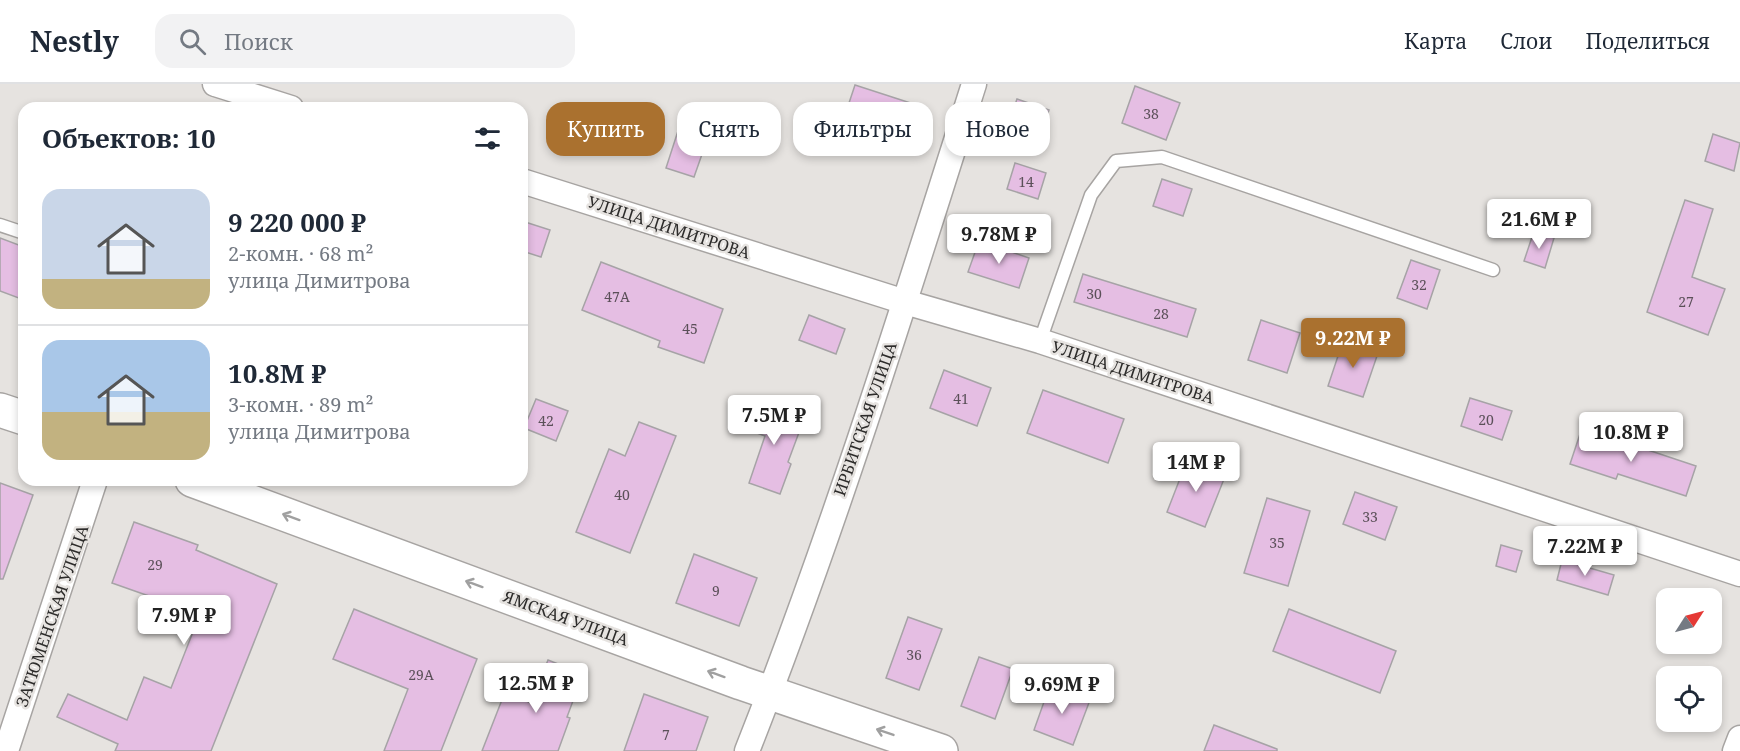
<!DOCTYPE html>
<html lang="ru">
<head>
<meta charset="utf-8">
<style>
	:root { --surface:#fff; --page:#f2f2f3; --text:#1f2937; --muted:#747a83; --line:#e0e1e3; --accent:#aa712f }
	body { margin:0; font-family:"Noto Serif",serif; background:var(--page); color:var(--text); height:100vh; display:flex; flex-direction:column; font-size:22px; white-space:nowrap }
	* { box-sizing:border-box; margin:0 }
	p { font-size:20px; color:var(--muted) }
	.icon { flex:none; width:33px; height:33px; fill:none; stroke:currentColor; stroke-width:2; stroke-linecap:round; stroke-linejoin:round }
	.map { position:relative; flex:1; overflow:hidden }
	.details { position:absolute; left:18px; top:18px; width:510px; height:384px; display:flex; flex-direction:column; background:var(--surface); border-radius:18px; box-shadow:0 3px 9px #0003 }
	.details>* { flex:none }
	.top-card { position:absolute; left:546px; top:18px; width:570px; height:54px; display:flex; gap:12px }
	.needle { width:39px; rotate:54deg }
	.fabs { position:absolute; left:1656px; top:504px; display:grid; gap:12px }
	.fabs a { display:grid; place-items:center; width:66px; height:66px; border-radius:12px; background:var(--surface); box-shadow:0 3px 9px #0003; font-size:30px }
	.price { position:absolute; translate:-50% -51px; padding:0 14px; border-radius:6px; background:#fff; color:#222; font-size:20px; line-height:39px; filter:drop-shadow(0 2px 3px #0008) }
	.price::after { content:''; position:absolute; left:50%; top:36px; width:18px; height:14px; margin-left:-9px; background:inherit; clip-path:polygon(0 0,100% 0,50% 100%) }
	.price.selected { background:var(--accent); color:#fff }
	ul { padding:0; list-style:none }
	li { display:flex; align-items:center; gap:18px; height:150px; padding:0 24px }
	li+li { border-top:2px solid var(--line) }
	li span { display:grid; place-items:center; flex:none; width:168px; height:120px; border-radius:18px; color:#555 }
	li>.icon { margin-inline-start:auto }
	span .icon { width:72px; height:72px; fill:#fffc; stroke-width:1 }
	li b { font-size:26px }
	h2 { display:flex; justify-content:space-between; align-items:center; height:72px; padding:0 24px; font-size:26px }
	.tag { padding:0 21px; border-radius:18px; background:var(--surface); box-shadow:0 3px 9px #0003; font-size:21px; line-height:54px }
	.tag.selected { background:var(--accent); color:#fff }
	header { display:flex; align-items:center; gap:36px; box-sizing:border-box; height:84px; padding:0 30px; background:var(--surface); border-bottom:2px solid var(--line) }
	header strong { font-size:28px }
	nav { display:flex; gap:33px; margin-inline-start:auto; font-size:21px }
	.search { width:420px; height:54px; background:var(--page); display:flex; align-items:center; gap:15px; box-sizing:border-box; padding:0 21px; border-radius:18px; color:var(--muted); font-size:22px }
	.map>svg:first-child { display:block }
</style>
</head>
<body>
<header>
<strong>Nestly</strong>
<div class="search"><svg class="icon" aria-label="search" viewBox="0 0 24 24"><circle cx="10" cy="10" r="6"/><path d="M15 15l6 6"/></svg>Поиск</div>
<nav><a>Карта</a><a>Слои</a><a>Поделиться</a></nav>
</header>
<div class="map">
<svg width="1740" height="667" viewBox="0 0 1740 667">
	<rect width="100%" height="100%" fill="#e6e3e0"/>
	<g fill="#e5bee3" stroke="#a6a3a6" stroke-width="1.5">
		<path d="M855,1L926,24L916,55L845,31Z"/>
		<path d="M1135,2L1180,19L1166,56L1122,39Z"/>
		<path d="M1017,15L1049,26L1039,57L1006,47Z"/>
		<path d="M587,22L617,29L611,55L581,49Z"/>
		<path d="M678,47L707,56L694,93L666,84Z"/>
		<path d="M1713,50L1740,59L1734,87L1705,77Z"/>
		<path d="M1015,79L1046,89L1038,115L1007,105Z"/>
		<path d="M1162,95L1192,105L1183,132L1153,122Z"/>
		<path d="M1685,116L1713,125L1692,193L1725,205L1708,251L1647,228Z"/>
		<path d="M522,137L550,146L541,173L522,167Z"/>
		<path d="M1534,147L1554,154L1545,184L1524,177Z"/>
		<path d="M0,154L24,163V216L0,207Z"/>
		<path d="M979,157L1029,174L1019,204L968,188Z"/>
		<path d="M1411,176L1440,186L1427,225L1397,214Z"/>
		<path d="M601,178L723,225L704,279L658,263L660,257L582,226Z"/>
		<path d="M1083,190L1196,225L1187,253L1074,218Z"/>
		<path d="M809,231L845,245L836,270L799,256Z"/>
		<path d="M1261,236L1300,249L1287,289L1248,276Z"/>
		<path d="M1343,257L1378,269L1363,313L1328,302Z"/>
		<path d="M944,286L991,304L977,342L930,324Z"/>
		<path d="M1043,306L1124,335L1108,379L1027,349Z"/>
		<path d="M1470,314L1512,327L1502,356L1461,342Z"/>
		<path d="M536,315L568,327L556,357L524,344Z"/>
		<path d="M759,319L804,335L788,378L791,380L780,410L749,399L765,352L749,346Z"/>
		<path d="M639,338L676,352L630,469L576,448L609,365L625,372Z"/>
		<path d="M1582,344L1696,382L1686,412L1618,390L1616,395L1570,380Z"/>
		<path d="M1188,374L1226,390L1205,443L1167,428Z"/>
		<path d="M0,399L33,411L3,495H0Z"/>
		<path d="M1355,408L1397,423L1385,456L1343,440Z"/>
		<path d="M1267,414L1310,427L1288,502L1244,489Z"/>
		<path d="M134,438L198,461L196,466L277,500L211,667H115L118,660L57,633L68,610L127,636L144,593L171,604L200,530L112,499Z"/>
		<path d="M1501,461L1522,467L1516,488L1496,482Z"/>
		<path d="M694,470L757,494L739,542L676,519Z"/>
		<path d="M1562,476L1614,491L1608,511L1557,496Z"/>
		<path d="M354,525L477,575L441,667H384L408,605L333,575Z"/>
		<path d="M1289,525L1396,567L1380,609L1273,567Z"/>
		<path d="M908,533L942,545L919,606L886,594Z"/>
		<path d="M979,573L1013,585L995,635L961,622Z"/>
		<path d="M548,576L583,590L567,633L570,634L558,667H482L505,608L531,619Z"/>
		<path d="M1050,601L1090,616L1073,661L1034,646Z"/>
		<path d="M644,610L708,633L696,667H624Z"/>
		<path d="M1214,641L1277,665V667H1204Z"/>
	</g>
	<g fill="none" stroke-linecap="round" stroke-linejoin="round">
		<g stroke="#a7a4a2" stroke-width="15">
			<g id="lane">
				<path d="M0,141L24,149"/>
				<path d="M1040,257L1091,111L1116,77L1162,73L1493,186"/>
			</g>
		</g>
		<g stroke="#a7a4a2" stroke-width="27">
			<g id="street">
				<path d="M215,0L291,24"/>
				<path d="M522,97L905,218L1040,257L1740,490"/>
				<path d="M6,667L95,396"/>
				<path d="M747,667C833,449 903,224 974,0"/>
				<path d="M1735,667L1740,654"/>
			</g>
		</g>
		<g stroke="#a7a4a2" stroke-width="36">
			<g id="primary">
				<path d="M0,326L24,334"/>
				<path d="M192,396L741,599L941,667"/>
			</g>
		</g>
		<use href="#lane" stroke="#fff" stroke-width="12"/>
		<use href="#street" stroke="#fff" stroke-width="24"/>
		<use href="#primary" stroke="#fff" stroke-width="33"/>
	</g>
	<defs><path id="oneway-shaft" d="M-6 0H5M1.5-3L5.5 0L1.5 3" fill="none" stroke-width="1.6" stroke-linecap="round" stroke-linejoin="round" transform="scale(1.5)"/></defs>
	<g stroke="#a0a0a0">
		<use href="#oneway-shaft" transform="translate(291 433) rotate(-160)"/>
		<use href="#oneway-shaft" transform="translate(474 500) rotate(-160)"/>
		<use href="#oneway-shaft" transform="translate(716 590) rotate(-160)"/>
		<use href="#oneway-shaft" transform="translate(885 648) rotate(-161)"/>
	</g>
	<g text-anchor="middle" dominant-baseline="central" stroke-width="5" stroke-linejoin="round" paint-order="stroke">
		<g font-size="14" fill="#5b5059">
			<text x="1151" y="29">38</text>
			<text x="1026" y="97">14</text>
			<text x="1419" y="200">32</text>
			<text x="1094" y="209">30</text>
			<text x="617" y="212">47А</text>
			<text x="1686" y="217">27</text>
			<text x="1161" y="229">28</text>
			<text x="690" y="244">45</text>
			<text x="961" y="314">41</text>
			<text x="1486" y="335">20</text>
			<text x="546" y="336">42</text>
			<text x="622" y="410">40</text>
			<text x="1370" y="432">33</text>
			<text x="1277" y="458">35</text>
			<text x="155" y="480">29</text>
			<text x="716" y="506">9</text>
			<text x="914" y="570">36</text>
			<text x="421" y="590">29А</text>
			<text x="666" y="650">7</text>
		</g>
		<g font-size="16" fill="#2d2c2b" stroke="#e6e3e0">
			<text transform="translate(669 143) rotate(18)">УЛИЦА ДИМИТРОВА</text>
			<text transform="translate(1133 288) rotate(18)">УЛИЦА ДИМИТРОВА</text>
			<text transform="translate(865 335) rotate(-71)">ИРБИТСКАЯ УЛИЦА</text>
			<text transform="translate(52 532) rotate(-71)">ЗАТЮМЕНСКАЯ УЛИЦА</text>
			<text transform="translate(566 534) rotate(20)">ЯМСКАЯ УЛИЦА</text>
		</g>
	</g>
</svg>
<div class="fabs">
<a><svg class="needle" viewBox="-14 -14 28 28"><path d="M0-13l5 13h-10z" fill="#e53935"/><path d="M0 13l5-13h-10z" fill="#747a83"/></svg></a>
<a><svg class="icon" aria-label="locate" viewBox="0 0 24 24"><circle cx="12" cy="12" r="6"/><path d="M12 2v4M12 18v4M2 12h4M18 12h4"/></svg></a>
</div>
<b class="price" style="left:1539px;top:166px">21.6M ₽</b>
<b class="price" style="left:999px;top:181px">9.78M ₽</b>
<b class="price selected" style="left:1353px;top:285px">9.22M ₽</b>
<b class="price" style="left:774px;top:362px">7.5M ₽</b>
<b class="price" style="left:1631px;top:379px">10.8M ₽</b>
<b class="price" style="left:1196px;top:409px">14M ₽</b>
<b class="price" style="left:1585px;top:493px">7.22M ₽</b>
<b class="price" style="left:184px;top:562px">7.9M ₽</b>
<b class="price" style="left:536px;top:630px">12.5M ₽</b>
<b class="price" style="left:1062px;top:631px">9.69M ₽</b>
<div class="top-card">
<a class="tag selected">Купить</a>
<a class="tag">Снять</a>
<a class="tag">Фильтры</a>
<a class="tag">Новое</a>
</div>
<section class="details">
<h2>Объектов: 10<svg class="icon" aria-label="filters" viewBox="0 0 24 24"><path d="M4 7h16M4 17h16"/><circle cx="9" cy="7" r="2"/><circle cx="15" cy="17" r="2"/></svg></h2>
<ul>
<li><span style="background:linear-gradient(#c9d6e8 75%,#c2b280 0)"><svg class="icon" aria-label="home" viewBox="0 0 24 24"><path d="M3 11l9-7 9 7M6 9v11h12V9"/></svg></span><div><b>9 220 000 ₽</b><p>2-комн. · 68 m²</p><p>улица Димитрова</p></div></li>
<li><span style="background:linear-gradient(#a9c7e8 60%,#c2b280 0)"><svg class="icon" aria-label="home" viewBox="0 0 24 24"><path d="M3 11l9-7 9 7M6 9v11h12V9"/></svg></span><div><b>10.8M ₽</b><p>3-комн. · 89 m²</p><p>улица Димитрова</p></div></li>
</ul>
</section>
</div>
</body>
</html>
